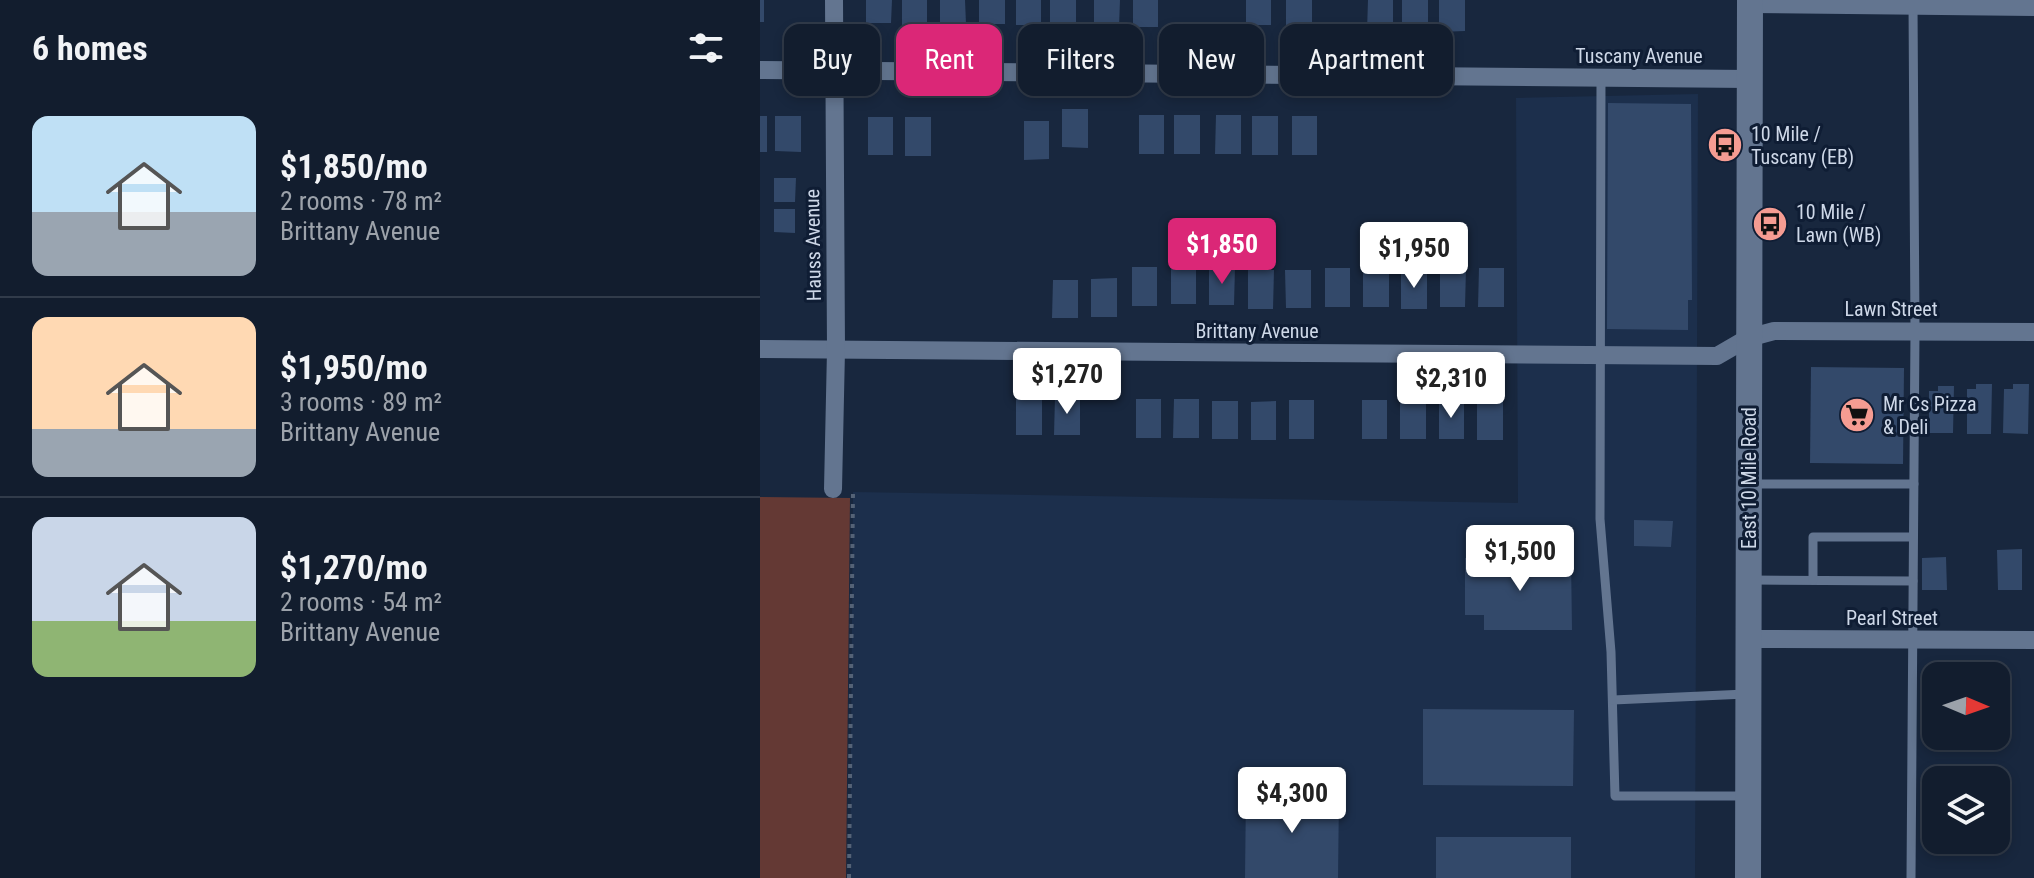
<!DOCTYPE html>
<html lang="en">
<head>
<meta charset="utf-8">
<style>
	:root { --surface:#121d2e; --page:#1b2636; --text:#f1f3f6; --muted:#9ca2aa; --line:#313b4a; --accent:#db2777 }
	body { margin:0; font-family:"Roboto Condensed",sans-serif; background:var(--page); color:var(--text); height:100vh; display:flex; flex-direction:column; font-size:30px; white-space:nowrap }
	* { box-sizing:border-box; margin:0 }
	p { font-size:26px; color:var(--muted) }
	.icon { flex:none; width:44px; height:44px; fill:none; stroke:currentColor; stroke-width:2; stroke-linecap:round; stroke-linejoin:round }
	.map { position:relative; flex:1; overflow:hidden }
	.drawer { display:flex; flex-direction:column; background:var(--surface); width:760px }
	.drawer>* { flex:none }
	.hud { position:absolute; left:24px; top:24px; width:760px; height:72px; display:flex; gap:16px }
	.needle { width:52px; rotate:92deg }
	.buttons { position:absolute; left:1162px; top:662px; display:grid; gap:16px }
	.buttons a { display:grid; place-items:center; width:88px; height:88px; border-radius:16px; background:var(--surface); box-shadow:0 4px 12px #0003,0 0 0 2px var(--line); font-size:40px }
	.price { position:absolute; translate:-50% -68px; padding:0 18px; border-radius:8px; background:#fff; color:#222; font-size:26px; line-height:52px; filter:drop-shadow(0 2px 4px #0008) }
	.price::after { content:''; position:absolute; left:50%; top:48px; width:24px; height:18px; margin-left:-12px; background:inherit; clip-path:polygon(0 0,100% 0,50% 100%) }
	.price.active { background:var(--accent); color:#fff }
	ul { padding:0; list-style:none }
	li { display:flex; align-items:center; gap:24px; height:200px; padding:0 32px }
	li+li { border-top:2px solid var(--line) }
	li span { display:grid; place-items:center; flex:none; width:224px; height:160px; border-radius:16px; color:#555 }
	li>.icon { margin-inline-start:auto }
	span .icon { width:96px; height:96px; fill:#fffc; stroke-width:1 }
	li b { font-size:34px }
	h2 { display:flex; justify-content:space-between; align-items:center; height:96px; padding:0 32px; font-size:34px }
	.pill { padding:0 28px; border-radius:16px; background:var(--surface); box-shadow:0 4px 12px #0003,0 0 0 2px var(--line); font-size:28px; line-height:72px }
	.pill.active { background:var(--accent); color:#fff }
	main { display:flex; flex:1; min-height:0 }
	.map>svg:first-child { display:block }
</style>
</head>
<body>
<main>
<section class="drawer">
<h2>6 homes<svg class="icon" aria-label="filters" viewBox="0 0 24 24"><path d="M4 7h16M4 17h16"/><circle cx="9" cy="7" r="2"/><circle cx="15" cy="17" r="2"/></svg></h2>
<ul>
<li><span style="background:linear-gradient(#bfe0f5 60%,#9aa5b1 0)"><svg class="icon" aria-label="home" viewBox="0 0 24 24"><path d="M3 11l9-7 9 7M6 9v11h12V9"/></svg></span><div><b>$1,850/mo</b><p>2 rooms · 78 m²</p><p>Brittany Avenue</p></div></li>
<li><span style="background:linear-gradient(#ffd9b3 70%,#9aa5b1 0)"><svg class="icon" aria-label="home" viewBox="0 0 24 24"><path d="M3 11l9-7 9 7M6 9v11h12V9"/></svg></span><div><b>$1,950/mo</b><p>3 rooms · 89 m²</p><p>Brittany Avenue</p></div></li>
<li><span style="background:linear-gradient(#c9d6e8 65%,#8fb573 0)"><svg class="icon" aria-label="home" viewBox="0 0 24 24"><path d="M3 11l9-7 9 7M6 9v11h12V9"/></svg></span><div><b>$1,270/mo</b><p>2 rooms · 54 m²</p><p>Brittany Avenue</p></div></li>
</ul>
</section>
<div class="map">
<svg width="1274" height="878" viewBox="0 0 1274 878">
	<rect width="100%" height="100%" fill="#18273e"/>
	<path fill="#1c2f4c" d="M938,94L935,878H90L93,492L758,503L756,98Z"/>
	<path fill="#643934" d="M0,497L90,498L86,878H0Z"/>
	<g fill="#33496a">
		<rect x="0" y="0" width="4" height="22"/>
		<path d="M106,0H132L131,23H106Z"/>
		<path d="M142,0H167V26L142,25Z"/>
		<path d="M180,0H205L206,24H180Z"/>
		<rect x="219" y="0" width="26" height="24"/>
		<rect x="256" y="0" width="25" height="25"/>
		<rect x="290" y="0" width="26" height="36"/>
		<path d="M334,0H360L359,27H334Z"/>
		<rect x="373" y="0" width="25" height="27"/>
		<rect x="486" y="0" width="25" height="25"/>
		<rect x="526" y="0" width="26" height="29"/>
		<path d="M608,0H633V31H607Z"/>
		<rect x="642" y="0" width="26" height="31"/>
		<path d="M679,0H705V31L679,32Z"/>
		<path d="M848,103L931,104L932,300H928V330L847,329Z"/>
		<path d="M302,109H328V148L302,147Z"/>
		<rect x="379" y="115" width="25" height="39"/>
		<rect x="414" y="115" width="26" height="39"/>
		<path d="M456,115H481V154H455Z"/>
		<rect x="0" y="116" width="7" height="36"/>
		<path d="M15,116H41V152L15,151Z"/>
		<rect x="492" y="116" width="26" height="39"/>
		<rect x="532" y="116" width="25" height="39"/>
		<rect x="108" y="117" width="25" height="38"/>
		<rect x="145" y="117" width="26" height="39"/>
		<path d="M264,121H289V159L264,160Z"/>
		<path d="M14,178H36L35,202H14Z"/>
		<path d="M14,209H35V233L14,232Z"/>
		<rect x="411" y="265" width="25" height="39"/>
		<rect x="372" y="267" width="25" height="39"/>
		<path d="M449,267H475L474,305H449Z"/>
		<rect x="565" y="268" width="25" height="39"/>
		<rect x="603" y="268" width="26" height="39"/>
		<path d="M680,268H706L705,307H680Z"/>
		<path d="M719,268H744V307H718Z"/>
		<path d="M488,270H514L513,309H488Z"/>
		<path d="M525,270H551V308H526Z"/>
		<rect x="641" y="271" width="26" height="38"/>
		<path d="M357,278V317H331V279Z"/>
		<path d="M293,280H318V318H292Z"/>
		<path d="M1051,367L1144,368L1143,464L1050,463Z"/>
		<path d="M1216,384H1232L1231,434H1207V389H1216Z"/>
		<path d="M1253,384H1269L1268,434L1243,433L1244,389H1253Z"/>
		<path d="M1178,386H1194L1193,433H1169V391H1178Z"/>
		<rect x="256" y="397" width="26" height="38"/>
		<path d="M295,397H320V435H294Z"/>
		<rect x="376" y="399" width="25" height="39"/>
		<path d="M414,399H439V438H413Z"/>
		<rect x="529" y="400" width="25" height="39"/>
		<rect x="602" y="400" width="25" height="39"/>
		<path d="M679,400L704,401V439H679Z"/>
		<rect x="452" y="401" width="26" height="38"/>
		<path d="M516,401V440H491V402Z"/>
		<rect x="640" y="401" width="26" height="38"/>
		<rect x="717" y="401" width="26" height="39"/>
		<path d="M874,520L913,521L911,547L874,546Z"/>
		<path d="M1262,549V590H1238L1237,550Z"/>
		<path d="M1186,557L1187,590H1162V558Z"/>
		<path d="M705,558H811L812,630H724V615H705Z"/>
		<path d="M663,709L814,710L813,786L663,785Z"/>
		<path d="M486,791L579,793L578,878H485Z"/>
		<rect x="676" y="837" width="135" height="41"/>
	</g>
	<g fill="none" stroke-linecap="round" stroke-linejoin="round">
		<path stroke="#546276" stroke-width="4" stroke-dasharray="4 6" stroke-linecap="butt" d="M89,878L93,492"/>
		<g stroke="#637590" stroke-width="9">
			<path d="M841,78L840,519L851,652L855,796H984"/>
			<path d="M993,484H1154"/>
			<path d="M992,580L1153,581"/>
			<path d="M1053,580V537H1153"/>
			<path d="M853,700L986,694"/>
			<path d="M1151,878L1155,331L1153,3"/>
		</g>
		<g stroke="#637590" stroke-width="18">
			<path d="M990,4L1274,7"/>
			<path d="M0,70L990,79"/>
			<path d="M0,349L957,356L988,338L1014,331L1274,332"/>
			<path d="M73,489L76,350L74,0"/>
			<path d="M990,639L1274,640"/>
		</g>
		<path stroke="#637590" stroke-width="26" d="M988,878L990,0"/>
	</g>
	<defs>
		<g id="bus-disc" transform="scale(1.8)"><circle r="9.5" fill="#f59c92" stroke="#0f1d34"/><path d="M-5-6H5V4H4V6H2V4H-2V6H-4V4H-5ZM-3.5-4V0h7V-4ZM-3.5 1.2v1.5H-2V1.2ZM2 1.2v1.5H3.5V1.2Z" fill="#111"/></g>
		<g id="supermarket-disc" transform="scale(1.8)"><circle r="9.5" fill="#f59c92" stroke="#0f1d34"/><path d="M-6-5.5h2.5l.6 2H6L4.5 2H-2.5L-4.4-4H-6ZM-1.5 3.2a1.3 1.3 0 1 0 .1 0ZM3 3.2a1.3 1.3 0 1 0 .1 0Z" fill="#111"/></g>
	</defs>
	<g fill-rule="evenodd">
		<use href="#bus-disc" x="965" y="145"/>
		<use href="#bus-disc" x="1010" y="224"/>
		<use href="#supermarket-disc" x="1097" y="415"/>
	</g>
	<g text-anchor="middle" dominant-baseline="central" stroke-width="6" stroke-linejoin="round" paint-order="stroke">
		<g font-size="20" fill="#ced8e8" stroke="#0f1d34">
			<text x="879" y="56">Tuscany Avenue</text>
			<text transform="translate(53 245) rotate(-91)">Hauss Avenue</text>
			<text x="1131" y="309">Lawn Street</text>
			<text x="497" y="331">Brittany Avenue</text>
			<text transform="translate(989 478) rotate(-90)">East 10 Mile Road</text>
			<text x="1132" y="618">Pearl Street</text>
		</g>
		<g font-size="20" fill="#ced8e8" stroke="#0f1d34" text-anchor="start">
			<text x="991" y="134">10 Mile /<tspan x="991" dy="23">Tuscany (EB)</tspan></text>
			<text x="1036" y="212">10 Mile /<tspan x="1036" dy="23">Lawn (WB)</tspan></text>
			<text x="1123" y="404">Mr Cs Pizza<tspan x="1123" dy="23">&amp; Deli</tspan></text>
		</g>
	</g>
</svg>
<div class="buttons">
<a><svg class="needle" viewBox="-14 -14 28 28"><path d="M0-13l5 13h-10z" fill="#e53935"/><path d="M0 13l5-13h-10z" fill="#9ca2aa"/></svg></a>
<a><svg class="icon" aria-label="layers" viewBox="0 0 24 24"><path d="M12 4l9 5-9 5-9-5zM3 14l9 5 9-5"/></svg></a>
</div>
<b class="price active" style="left:462px;top:286px">$1,850</b>
<b class="price" style="left:654px;top:290px">$1,950</b>
<b class="price" style="left:307px;top:416px">$1,270</b>
<b class="price" style="left:691px;top:420px">$2,310</b>
<b class="price" style="left:760px;top:593px">$1,500</b>
<b class="price" style="left:532px;top:835px">$4,300</b>
<div class="hud">
<a class="pill">Buy</a>
<a class="pill active">Rent</a>
<a class="pill">Filters</a>
<a class="pill">New</a>
<a class="pill">Apartment</a>
</div>
</div>
</main>
</body>
</html>
